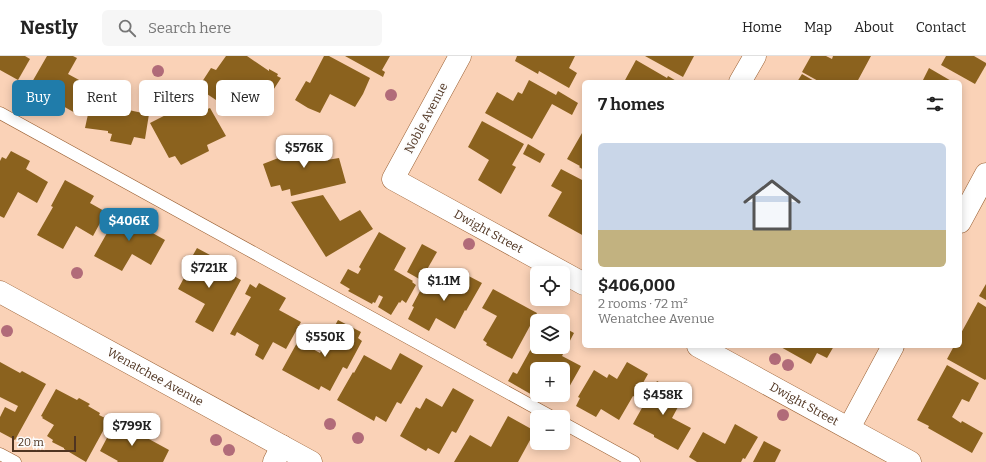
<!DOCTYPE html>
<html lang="en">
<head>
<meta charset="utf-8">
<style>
	:root { --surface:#fff; --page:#f6f6f6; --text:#222; --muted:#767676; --line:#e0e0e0; --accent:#207caa }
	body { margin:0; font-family:Bitter,serif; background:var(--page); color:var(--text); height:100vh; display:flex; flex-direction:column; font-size:15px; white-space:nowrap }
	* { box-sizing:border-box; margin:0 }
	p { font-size:13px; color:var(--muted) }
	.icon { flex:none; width:22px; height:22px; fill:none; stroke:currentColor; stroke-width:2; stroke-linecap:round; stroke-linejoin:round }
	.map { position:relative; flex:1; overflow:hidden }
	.side { position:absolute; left:582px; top:24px; width:380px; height:268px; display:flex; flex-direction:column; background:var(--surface); border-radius:6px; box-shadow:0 2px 10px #0003 }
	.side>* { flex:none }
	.top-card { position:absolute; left:12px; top:24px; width:380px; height:36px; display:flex; gap:8px }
	.buttons { position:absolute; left:530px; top:210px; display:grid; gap:8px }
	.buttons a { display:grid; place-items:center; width:40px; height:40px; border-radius:6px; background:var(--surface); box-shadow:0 2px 10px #0003; font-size:20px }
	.scale { position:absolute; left:12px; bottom:10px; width:64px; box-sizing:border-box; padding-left:4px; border:2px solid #4f3421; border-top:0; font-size:11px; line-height:14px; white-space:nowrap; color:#4f3421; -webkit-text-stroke:3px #fcfcfc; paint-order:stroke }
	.price { position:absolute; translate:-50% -34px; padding:0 9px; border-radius:8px; background:#fff; color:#222; font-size:13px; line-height:26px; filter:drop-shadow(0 1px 2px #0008) }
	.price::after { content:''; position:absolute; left:50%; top:24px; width:12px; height:9px; margin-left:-6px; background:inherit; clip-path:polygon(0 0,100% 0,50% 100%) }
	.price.active { background:var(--accent); color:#fff }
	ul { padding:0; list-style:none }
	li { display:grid; align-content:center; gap:8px; height:212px; padding:0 16px }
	li span { display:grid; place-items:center; height:124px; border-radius:6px; color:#555 }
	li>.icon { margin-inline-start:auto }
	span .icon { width:72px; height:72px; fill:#fffc; stroke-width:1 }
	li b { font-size:17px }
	h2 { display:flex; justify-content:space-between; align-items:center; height:48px; padding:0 16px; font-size:17px }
	.pill { padding:0 14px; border-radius:6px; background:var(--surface); box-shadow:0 2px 10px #0003; font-size:14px; line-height:36px }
	.pill.active { background:var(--accent); color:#fff }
	header { display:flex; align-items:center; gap:24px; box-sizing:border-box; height:56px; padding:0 20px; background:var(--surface); border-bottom:1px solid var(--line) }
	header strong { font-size:19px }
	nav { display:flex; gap:22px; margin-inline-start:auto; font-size:14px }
	.search { width:280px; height:36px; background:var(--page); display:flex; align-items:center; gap:10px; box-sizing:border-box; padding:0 14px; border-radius:6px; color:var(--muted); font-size:15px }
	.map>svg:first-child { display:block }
</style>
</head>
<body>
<header>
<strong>Nestly</strong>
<div class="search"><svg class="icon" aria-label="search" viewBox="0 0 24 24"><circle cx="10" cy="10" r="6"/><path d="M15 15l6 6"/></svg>Search here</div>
<nav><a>Home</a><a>Map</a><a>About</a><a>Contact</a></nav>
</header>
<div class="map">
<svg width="986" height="406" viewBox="0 0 986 406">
	<rect width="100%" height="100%" fill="#fad2b7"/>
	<g fill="#8b621e">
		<path d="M0,0H25L30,3L18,24L0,14Z"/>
		<path d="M47,0H73L77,2L68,18L92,31L77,58L54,45L49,54L24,40Z"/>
		<path d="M226,0H247L269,15V13L278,18L277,20L281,22L270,39L264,36L261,40L251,34L237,53L227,46L225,50L198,32L211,12L216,14Z"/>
		<path d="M324,0H329L370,22L363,38L355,51L330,38L320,57L308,52L295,44L306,25L310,27Z"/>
		<path d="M345,0H390L382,14L385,16L383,21Z"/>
		<path d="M517,0H575L569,12L577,17L569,32L539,15L538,18L515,5Z"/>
		<path d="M645,0H694L683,21Z"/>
		<path d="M811,0H826L832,3L833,0H871L857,26H820L802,16Z"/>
		<path d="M946,0H974L986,7V9L975,28L941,9Z"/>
		<path d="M636,4L667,22L668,20L678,26H624Z"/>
		<path d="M929,12L953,26H922Z"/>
		<path d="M802,18L816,26H797Z"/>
		<path d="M529,24L556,39L558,35L578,47L572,59L552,48L532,83L485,57L497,36L513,45L518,36L522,38Z"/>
		<path d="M195,44L203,55L210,52L226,80L207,89L209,95L181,109L175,100L169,102L150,67Z"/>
		<path d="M90,49L113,54L114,51L138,56L149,58L145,83L134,81L131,89L110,85L112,78L108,77V75L85,72Z"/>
		<path d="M482,65L524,88L512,109L516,111L501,138L478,124L489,104L468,91Z"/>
		<path d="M582,77L584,78V114L579,111L580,110L567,103Z"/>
		<path d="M316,80L321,105L339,102L346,127L291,140L290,133L282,135L280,129L271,131L263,108L286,99L283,88Z"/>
		<path d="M528,88L545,98L540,107L523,98Z"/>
		<path d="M11,95L30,105L26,113L48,126L37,147L18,136L4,162L0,160V105L2,101L6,103Z"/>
		<path d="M561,113L584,125V180L548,160L562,136L551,130Z"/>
		<path d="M65,124L94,140L90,147L106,156L93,180L76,170L63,193L37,179L53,151L51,150Z"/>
		<path d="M323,139L340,165L360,154L373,173L326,201L291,146Z"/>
		<path d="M124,154L145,166L142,171L165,184L151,209L132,198L122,215L94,200L116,161L119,162Z"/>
		<path d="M379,176L406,192L394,214L413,225L412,226L416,229L406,247L402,244L400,247L399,246L391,259L378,251L383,241L379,239L375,247L373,246L372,248L348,235L350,233L340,227L348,213L358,218L361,213L359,211Z"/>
		<path d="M422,188L437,196L421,224L407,216Z"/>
		<path d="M197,192L210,199L207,205L241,224L213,276L195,266L205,248L178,233L192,207L189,206Z"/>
		<path d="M461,216L482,227L466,255L465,254L455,273L436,262L429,275L408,263L414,251L412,250L427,222L442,231L445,226L453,231Z"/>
		<path d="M259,227L286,242L279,254L301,266L286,293L273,286L263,304L255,299L259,289L237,276L235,280L230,278L251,241L245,238L250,228L256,232Z"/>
		<path d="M986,228V244L979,240Z"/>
		<path d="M493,233L537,257L512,303L486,289L487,287L483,284L497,260L482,252Z"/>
		<path d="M978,246L986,251V323L985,324L947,303L954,290H960V279Z"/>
		<path d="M338,264L361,276L358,282L362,285L347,313L343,311L330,335L321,330L319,334L282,314L298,285L320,297Z"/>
		<path d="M563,271L574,277L562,300L581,310L568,333L563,330V313H537V336L534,340L508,325L513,316L517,318L537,282V291H563Z"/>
		<path d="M779,290H834L827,302L817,297L811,308Z"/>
		<path d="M400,297L423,310L401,348L397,346L386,366L376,360L374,365L337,344L353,316L354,317L364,299L391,314Z"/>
		<path d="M0,306L20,317L22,315L46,328L15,384L0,376V361L5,351L15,356L18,350L0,341Z"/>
		<path d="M627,306L648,318L635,341L633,340L619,364L601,353L596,361L576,350L580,342L578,341L594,314L607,322L609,318L617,323Z"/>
		<path d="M947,309L979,327L969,346L962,343L952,361L961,367L962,365L983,377L972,397L928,372L929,370L917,364Z"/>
		<path d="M657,325L684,340L672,362L691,372L678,394L654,381V379L633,368Z"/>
		<path d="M453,332L474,344L456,377L452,375L439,398L428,392L426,395L400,380L416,351L420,353L426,342L442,351Z"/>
		<path d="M56,333L77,344L79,342L90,348L88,350L100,357L99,359L109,364L86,406L64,393V392L52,386L53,384L47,380L54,369L42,362L43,361L41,360Z"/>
		<path d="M508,360L535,375L518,406H454L470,379L491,391Z"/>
		<path d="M116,365L169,394L163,406H117L118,405L100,395Z"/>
		<path d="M735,368L758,381L745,403L743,402L741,406H697L689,401L703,376L725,388Z"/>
		<path d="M764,385L781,394L775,406H753Z"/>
	</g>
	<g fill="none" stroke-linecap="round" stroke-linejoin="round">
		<g stroke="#995f32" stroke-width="13">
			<g id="lane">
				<path d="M0,57L552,361"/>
				<path d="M563,367L634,406"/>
				<path d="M0,398L15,406"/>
			</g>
		</g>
		<g stroke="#995f32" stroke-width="23">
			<g id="street">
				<path id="s1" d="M460,0L393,123L584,228"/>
				<path d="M740,26L755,0"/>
				<path d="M960,166L986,118"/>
				<path id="s2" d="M698,290L910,406"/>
				<path d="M849,372L893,290"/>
				<path d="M274,406L282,390"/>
			</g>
		</g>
		<g stroke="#995f32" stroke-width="23">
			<g id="secondary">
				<path id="s3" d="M0,236L311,406"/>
			</g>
		</g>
		<use href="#lane" stroke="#fff" stroke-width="12"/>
		<use href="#street" stroke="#fff" stroke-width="22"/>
		<use href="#secondary" stroke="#fff" stroke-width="22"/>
	</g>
	<g fill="#b16b79">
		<circle cx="158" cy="15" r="6"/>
		<circle cx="391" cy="39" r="6"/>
		<circle cx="469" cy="188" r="6"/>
		<circle cx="77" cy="217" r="6"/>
		<circle cx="7" cy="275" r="6"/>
		<circle cx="775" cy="303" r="6"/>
		<circle cx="788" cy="309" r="6"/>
		<circle cx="783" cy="359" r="6"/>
		<circle cx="330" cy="368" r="6"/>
		<circle cx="358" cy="382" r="6"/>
		<circle cx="216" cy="384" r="6"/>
		<circle cx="229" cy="394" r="6"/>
	</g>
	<g text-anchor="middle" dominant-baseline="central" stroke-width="4" stroke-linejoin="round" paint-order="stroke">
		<g font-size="12" fill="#4f3421" stroke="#fcfcfc">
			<text transform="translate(426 62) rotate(-62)">Noble Avenue</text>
			<text stroke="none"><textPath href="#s1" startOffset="249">Dwight Street</textPath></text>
			<text stroke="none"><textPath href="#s3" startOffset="177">Wenatchee Avenue</textPath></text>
			<text stroke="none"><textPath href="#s2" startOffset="121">Dwight Street</textPath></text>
		</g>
	</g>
</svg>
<div class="buttons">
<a><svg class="icon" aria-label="locate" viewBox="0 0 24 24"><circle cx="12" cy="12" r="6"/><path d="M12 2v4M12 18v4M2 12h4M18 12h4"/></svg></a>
<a><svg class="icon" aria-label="layers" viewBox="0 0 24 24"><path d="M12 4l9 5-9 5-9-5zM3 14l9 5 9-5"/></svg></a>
<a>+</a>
<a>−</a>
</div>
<div class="scale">20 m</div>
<b class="price" style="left:304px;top:113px">$576K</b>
<b class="price active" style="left:129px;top:186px">$406K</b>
<b class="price" style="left:209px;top:233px">$721K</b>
<b class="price" style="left:444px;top:246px">$1.1M</b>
<b class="price" style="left:325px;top:302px">$550K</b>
<b class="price" style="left:663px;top:360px">$458K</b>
<b class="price" style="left:132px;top:391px">$799K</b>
<div class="top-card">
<a class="pill active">Buy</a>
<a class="pill">Rent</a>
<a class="pill">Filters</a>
<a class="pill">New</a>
</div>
<section class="side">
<h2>7 homes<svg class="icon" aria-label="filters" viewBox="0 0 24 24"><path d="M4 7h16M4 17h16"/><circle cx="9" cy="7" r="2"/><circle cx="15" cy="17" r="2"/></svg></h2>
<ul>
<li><span style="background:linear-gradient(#c9d6e8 70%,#c2b280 0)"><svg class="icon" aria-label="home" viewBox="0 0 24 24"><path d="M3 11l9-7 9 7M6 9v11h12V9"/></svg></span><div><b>$406,000</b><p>2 rooms · 72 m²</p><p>Wenatchee Avenue</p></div></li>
</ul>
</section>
</div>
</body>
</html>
